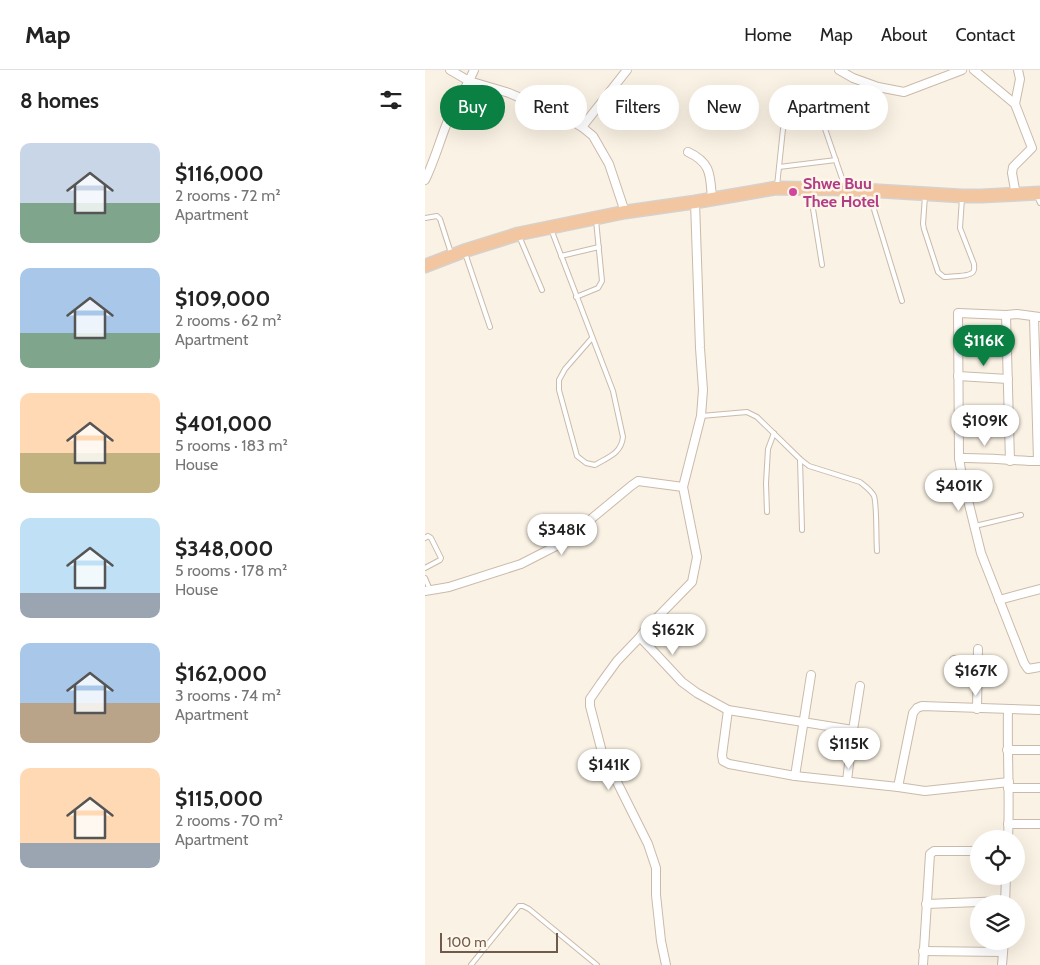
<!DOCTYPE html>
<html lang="en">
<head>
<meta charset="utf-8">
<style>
	:root { --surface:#fff; --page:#f6f6f6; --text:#222; --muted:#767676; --line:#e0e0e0; --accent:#0b8043 }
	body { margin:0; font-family:Cabin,sans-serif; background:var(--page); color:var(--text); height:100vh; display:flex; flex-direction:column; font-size:19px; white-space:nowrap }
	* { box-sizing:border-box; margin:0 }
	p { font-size:16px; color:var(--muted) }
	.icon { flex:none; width:28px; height:28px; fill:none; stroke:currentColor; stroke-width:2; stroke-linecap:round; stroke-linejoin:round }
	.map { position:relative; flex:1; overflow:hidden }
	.panel { display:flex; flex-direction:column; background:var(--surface); width:425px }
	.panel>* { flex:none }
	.guide { position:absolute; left:15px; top:15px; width:475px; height:45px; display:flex; gap:10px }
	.tools { position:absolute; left:545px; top:760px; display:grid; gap:10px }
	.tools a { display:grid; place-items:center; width:55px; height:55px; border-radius:50%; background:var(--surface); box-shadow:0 5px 20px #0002; font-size:25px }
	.scale { position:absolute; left:15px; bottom:12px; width:118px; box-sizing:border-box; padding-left:5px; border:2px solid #705a4c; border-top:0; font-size:14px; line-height:18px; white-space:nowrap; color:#705a4c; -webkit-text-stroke:4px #fdf6e9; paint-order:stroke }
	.price { position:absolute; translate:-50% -42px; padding:0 11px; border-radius:18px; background:#fff; color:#222; font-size:16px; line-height:32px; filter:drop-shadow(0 1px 2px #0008) }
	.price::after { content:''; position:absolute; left:50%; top:30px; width:15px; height:11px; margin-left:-8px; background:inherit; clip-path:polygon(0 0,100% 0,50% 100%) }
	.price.active { background:var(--accent); color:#fff }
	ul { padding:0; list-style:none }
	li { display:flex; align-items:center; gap:15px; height:125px; padding:0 20px }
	li span { display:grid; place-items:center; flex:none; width:140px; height:100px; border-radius:10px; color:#555 }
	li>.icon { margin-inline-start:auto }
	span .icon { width:60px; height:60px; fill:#fffc; stroke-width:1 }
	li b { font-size:21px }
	h2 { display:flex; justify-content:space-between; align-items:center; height:60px; padding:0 20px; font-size:21px }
	.tag { padding:0 18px; border-radius:22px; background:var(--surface); box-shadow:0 5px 20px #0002; font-size:18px; line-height:45px }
	.tag.active { background:var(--accent); color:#fff }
	header { display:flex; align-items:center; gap:30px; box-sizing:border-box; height:70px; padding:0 25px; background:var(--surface); border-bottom:1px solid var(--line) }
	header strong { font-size:24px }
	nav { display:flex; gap:28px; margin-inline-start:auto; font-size:18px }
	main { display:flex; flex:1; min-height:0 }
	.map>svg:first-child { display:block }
</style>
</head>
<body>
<header>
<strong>Map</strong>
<nav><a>Home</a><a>Map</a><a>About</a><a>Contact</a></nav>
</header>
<main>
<section class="panel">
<h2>8 homes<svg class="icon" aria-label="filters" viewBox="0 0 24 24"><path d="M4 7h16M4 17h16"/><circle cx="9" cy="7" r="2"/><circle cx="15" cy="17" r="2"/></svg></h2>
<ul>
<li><span style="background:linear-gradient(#c9d6e8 60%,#7fa58c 0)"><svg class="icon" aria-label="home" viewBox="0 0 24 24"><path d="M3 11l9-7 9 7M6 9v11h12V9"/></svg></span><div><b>$116,000</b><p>2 rooms · 72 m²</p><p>Apartment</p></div></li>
<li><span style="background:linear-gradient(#a9c7e8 65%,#7fa58c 0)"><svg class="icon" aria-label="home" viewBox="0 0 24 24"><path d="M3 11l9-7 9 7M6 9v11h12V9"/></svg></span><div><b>$109,000</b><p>2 rooms · 62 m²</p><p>Apartment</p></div></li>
<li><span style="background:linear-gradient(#ffd9b3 60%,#c2b280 0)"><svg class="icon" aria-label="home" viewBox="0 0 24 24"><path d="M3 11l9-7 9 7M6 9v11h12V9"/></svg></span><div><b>$401,000</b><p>5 rooms · 183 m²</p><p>House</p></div></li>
<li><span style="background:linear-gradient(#bfe0f5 75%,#9aa5b1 0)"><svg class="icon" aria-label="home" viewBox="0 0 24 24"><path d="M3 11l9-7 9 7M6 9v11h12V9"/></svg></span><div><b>$348,000</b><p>5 rooms · 178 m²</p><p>House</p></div></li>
<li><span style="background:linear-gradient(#a9c7e8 60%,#b9a48a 0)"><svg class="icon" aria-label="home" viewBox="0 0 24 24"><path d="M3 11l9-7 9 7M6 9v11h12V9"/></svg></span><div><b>$162,000</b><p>3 rooms · 74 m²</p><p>Apartment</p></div></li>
<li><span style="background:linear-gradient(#ffd9b3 75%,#9aa5b1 0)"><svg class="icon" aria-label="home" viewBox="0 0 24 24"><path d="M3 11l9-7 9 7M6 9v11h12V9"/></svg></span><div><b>$115,000</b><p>2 rooms · 70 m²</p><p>Apartment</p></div></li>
</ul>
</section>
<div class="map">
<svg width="615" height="895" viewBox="0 0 615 895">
	<rect width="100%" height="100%" fill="#faf2e4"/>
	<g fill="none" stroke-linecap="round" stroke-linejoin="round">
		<g stroke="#cabaab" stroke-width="6">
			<g id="service">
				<path d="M354,97L411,90"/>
				<path d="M352,116L358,59L364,49L387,45L392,47L398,53L420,117"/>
				<path d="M385,120L397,195"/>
				<path d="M444,123L477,231"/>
				<path d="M500,126L498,154L499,159L513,202L519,207C526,206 544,207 548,202C550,200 549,197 549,194L535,158L537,128"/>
				<path d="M612,126L615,133"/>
				<path d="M0,148L12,146L15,149L26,183"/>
				<path d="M126,159L188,321L198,367C196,384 183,387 170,395L161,393L152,386L134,320V310L140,299L167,268"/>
				<path d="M94,166L117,220"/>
				<path d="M40,183L65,257"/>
				<path d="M136,186L174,177"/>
				<path d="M151,227L173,218L177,211L171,150"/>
				<path d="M276,346L322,342L332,347L375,389L384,396L435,412C440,416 446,420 449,426C452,434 451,470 452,481"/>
				<path d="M375,389L377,460"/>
				<path d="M342,442L341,413L343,379L349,363"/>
				<path d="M550,456L596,445"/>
				<path d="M0,468L3,466L6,468L16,488L15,490L0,498"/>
				<path d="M0,508L5,520"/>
				<path d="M46,895L94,836H98L104,839L172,895"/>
			</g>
		</g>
		<g stroke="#cabaab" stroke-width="10">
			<g id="minor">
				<path d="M25,0L44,11L84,23L140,47L157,57L168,66L184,94L200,142"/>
				<path d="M414,0L428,8L453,17L479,22L537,0"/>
				<path d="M549,0L590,34"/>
				<path d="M157,57L202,0"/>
				<path d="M263,82C287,93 285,106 287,129"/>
				<path d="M0,110C10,90 15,69 24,48C31,32 42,17 49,0"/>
				<path d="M591,125L587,103L588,97L607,78L590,34L595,9L593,0"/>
				<path d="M270,132L275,278L278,320L276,346L258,417L272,487L267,512L221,559L215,567L257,612L272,623L303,640L428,660"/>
				<path d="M581,245L585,391"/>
				<path d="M609,247L613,391"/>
				<path d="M615,247L592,244L581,245L533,243L534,388L537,406L556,483L599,593L603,599L615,597"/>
				<path d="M533,306L583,309"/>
				<path d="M534,388C561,387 588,391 615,391"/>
				<path d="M0,521L24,517L96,494L137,473L206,416L213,411L258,417"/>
				<path d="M574,530L615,519"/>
				<path d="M215,567L192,591L176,613L165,629V636L177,682L223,774L231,798V825L236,871L241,895"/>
				<path d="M529,590L553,592"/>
				<path d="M552,639L553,579"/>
				<path d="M303,640L297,685L298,691L304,694L370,706L473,717L500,721L584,712"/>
				<path d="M582,680H615"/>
				<path d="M370,706L386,605"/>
				<path d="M422,711L428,660L435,616"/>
				<path d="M473,717L488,643L492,638L497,636L615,640"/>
				<path d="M583,718H615"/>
				<path d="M583,754H615"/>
				<path d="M583,769C585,726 582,683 583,639"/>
				<path d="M501,834L581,831"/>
				<path d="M580,834L581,806"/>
				<path d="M498,881L578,882"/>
				<path d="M498,895L505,784L509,781H554"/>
				<path d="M577,895L579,871"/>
			</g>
		</g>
		<g stroke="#d7d1cd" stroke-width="15">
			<path id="trunk" d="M0,196L39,181L93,164L200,142L270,132L351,118L421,119L537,126H556L615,123"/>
		</g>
		<use href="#service" stroke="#fff" stroke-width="4"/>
		<use href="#minor" stroke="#fff" stroke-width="8"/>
		<use href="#trunk" stroke="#f1c6a0" stroke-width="12"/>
	</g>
	<circle fill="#d1479c" stroke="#fdf6e9" stroke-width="2" cx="368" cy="122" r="5"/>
	<g text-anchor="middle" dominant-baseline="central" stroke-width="5" stroke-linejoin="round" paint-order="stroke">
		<g font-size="16" font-weight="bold" fill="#b23c85" stroke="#fdf6e9" text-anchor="start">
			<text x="378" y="113">Shwe Buu<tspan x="378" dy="18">Thee Hotel</tspan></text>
		</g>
	</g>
</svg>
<div class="tools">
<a><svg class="icon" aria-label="locate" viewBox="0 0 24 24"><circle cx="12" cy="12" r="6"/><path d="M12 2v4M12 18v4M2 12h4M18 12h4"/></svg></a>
<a><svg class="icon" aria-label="layers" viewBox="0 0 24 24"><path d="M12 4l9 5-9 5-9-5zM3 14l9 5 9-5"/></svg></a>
</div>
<div class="scale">100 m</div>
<b class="price active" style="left:559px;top:297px">$116K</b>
<b class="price" style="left:560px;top:377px">$109K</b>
<b class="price" style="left:534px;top:442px">$401K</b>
<b class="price" style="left:137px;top:486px">$348K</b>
<b class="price" style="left:248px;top:586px">$162K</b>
<b class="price" style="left:551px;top:627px">$167K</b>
<b class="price" style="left:424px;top:700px">$115K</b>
<b class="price" style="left:184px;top:721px">$141K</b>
<div class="guide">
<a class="tag active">Buy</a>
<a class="tag">Rent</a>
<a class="tag">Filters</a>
<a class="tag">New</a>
<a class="tag">Apartment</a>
</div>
</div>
</main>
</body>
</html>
